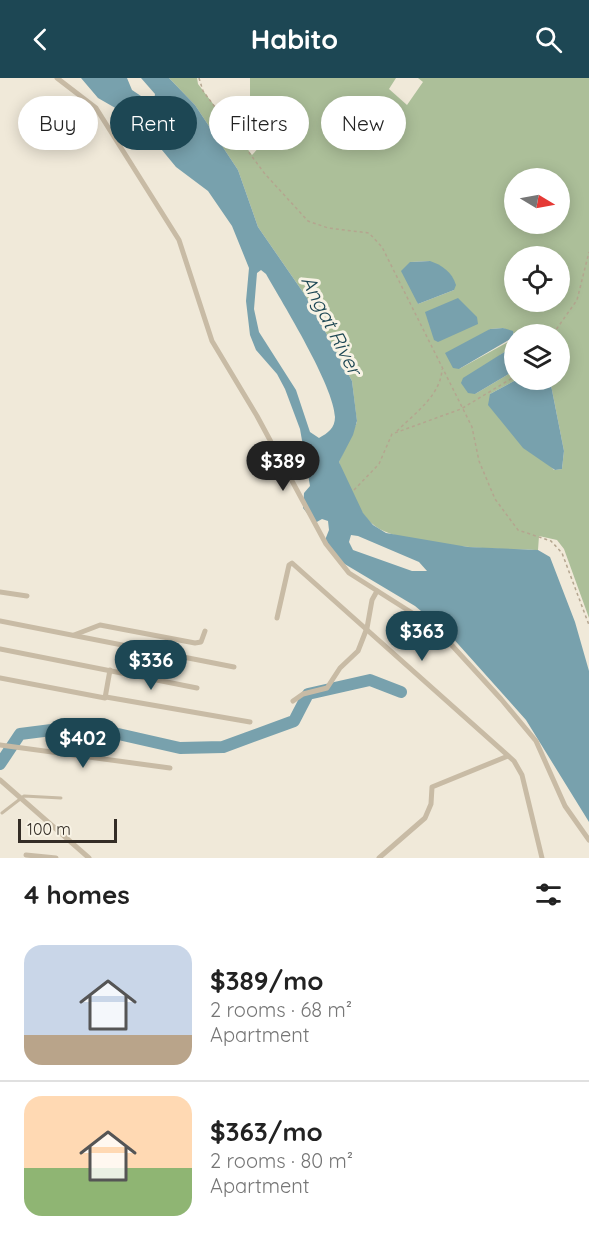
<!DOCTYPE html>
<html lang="en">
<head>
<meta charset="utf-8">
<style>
	:root { --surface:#fff; --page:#f6f6f6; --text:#222; --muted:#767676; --line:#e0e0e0; --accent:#1d4754 }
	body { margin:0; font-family:Quicksand,sans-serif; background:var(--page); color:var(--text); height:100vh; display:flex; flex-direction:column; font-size:22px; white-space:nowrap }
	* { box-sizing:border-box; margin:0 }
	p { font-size:20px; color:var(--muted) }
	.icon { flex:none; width:33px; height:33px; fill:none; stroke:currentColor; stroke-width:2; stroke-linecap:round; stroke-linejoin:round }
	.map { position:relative; height:780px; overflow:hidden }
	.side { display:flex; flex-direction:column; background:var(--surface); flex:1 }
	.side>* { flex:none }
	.banner { position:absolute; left:18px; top:18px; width:554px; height:54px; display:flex; gap:12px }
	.needle { width:39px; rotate:100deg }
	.fabs { position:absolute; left:504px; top:90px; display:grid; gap:12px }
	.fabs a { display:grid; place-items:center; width:66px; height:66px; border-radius:50%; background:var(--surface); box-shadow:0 3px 15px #0003; font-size:30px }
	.scale { position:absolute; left:18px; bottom:15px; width:99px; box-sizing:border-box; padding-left:6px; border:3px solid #342d26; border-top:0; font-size:16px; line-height:21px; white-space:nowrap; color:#342d26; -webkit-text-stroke:4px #f8f3e5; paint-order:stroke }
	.price { position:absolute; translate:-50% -51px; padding:0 14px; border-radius:21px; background:var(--accent); color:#fff; font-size:20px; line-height:39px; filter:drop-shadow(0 2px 3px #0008) }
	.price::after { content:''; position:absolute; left:50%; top:36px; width:18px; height:14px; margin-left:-9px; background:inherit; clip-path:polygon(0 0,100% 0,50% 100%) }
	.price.selected { background:#222; color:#fff }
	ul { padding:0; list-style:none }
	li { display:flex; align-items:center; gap:18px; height:150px; padding:0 24px }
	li+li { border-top:2px solid var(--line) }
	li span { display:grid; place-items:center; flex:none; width:168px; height:120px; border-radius:18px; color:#555 }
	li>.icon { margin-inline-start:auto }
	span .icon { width:72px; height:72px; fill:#fffc; stroke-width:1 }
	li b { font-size:26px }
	h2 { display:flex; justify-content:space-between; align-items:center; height:72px; padding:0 24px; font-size:26px }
	.chip { padding:0 21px; border-radius:27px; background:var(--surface); box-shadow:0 3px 15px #0003; font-size:21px; line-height:54px }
	.chip.selected { background:var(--accent); color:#fff }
	header { display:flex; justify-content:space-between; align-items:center; height:78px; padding:0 24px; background:var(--accent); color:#fff; font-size:27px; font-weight:700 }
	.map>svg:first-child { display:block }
</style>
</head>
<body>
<header><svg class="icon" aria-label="back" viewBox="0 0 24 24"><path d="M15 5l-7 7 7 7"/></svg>Habito<svg class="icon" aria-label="search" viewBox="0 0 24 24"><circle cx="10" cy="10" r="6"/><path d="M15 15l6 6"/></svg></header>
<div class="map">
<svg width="589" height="780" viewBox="0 0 589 780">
	<rect width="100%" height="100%" fill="#f0e9d9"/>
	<path fill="#acbf99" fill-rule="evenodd" d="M169,0H197L198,6L252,77L267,61L250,40V0H396L389,11L407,27L423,4L418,0H589V540L564,471L557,462L539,458L538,472C503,472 401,468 375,448C358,436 345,404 339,384L357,344L352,303L307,220L258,149L238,92L195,27ZM514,100H560V146H514ZM514,178H560V224H514ZM429,183L454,212L418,226L410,184ZM503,250L515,256H560V302H550L564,373L562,391L554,392L490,316L516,302L514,293L475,316L500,277L514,268V257L508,264L459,291L490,251Z"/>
	<g fill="#78a1ad" fill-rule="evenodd">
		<path d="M81,0H127L132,12L150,24L154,23L155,16L141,0H169L195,27L238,92L258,149L307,220L352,303L357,343L353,357L339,384L363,435L373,447L386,455L468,469L538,472L550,479L575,544L589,593V744L526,642L450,557L415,528L343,485L325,462L329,452L328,443L322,441L315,445L303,430L304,415L310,408L300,351L285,311L277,296L256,272L250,257L246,223L249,190L232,148L208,113L176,89L138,43L98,20ZM261,192L266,196C283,226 334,308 335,339C335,350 328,355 319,360L310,354L296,312L259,254L254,231L257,195ZM351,457L358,458L419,484L427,493H412L353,472L349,464Z"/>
		<path d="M430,183C442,187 452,194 456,207L454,212L418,226L401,193L410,184Z"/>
		<path d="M458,220L477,239L478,246L438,264L434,262L425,234Z"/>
		<path d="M490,251L503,250L513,253L514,259L459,291L453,290L445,275Z"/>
		<path d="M514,268V293L475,316L468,315L461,305L463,300Z"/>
		<path d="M516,302H550L564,373L562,391L555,392L523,370L488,327L490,316Z"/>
	</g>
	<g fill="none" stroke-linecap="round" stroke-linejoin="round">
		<path stroke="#78a1ad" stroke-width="12" d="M0,686L20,656L83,648L180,670L223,669L294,643L308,616L370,602L401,614"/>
		<g stroke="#b4a58f" stroke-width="1.5" stroke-dasharray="3 3" stroke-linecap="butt">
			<path d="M199,0L203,13L265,96L308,143L328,150L369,155L382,169L472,349L479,383L495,421L518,452L551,463L562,475L589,547"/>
			<path d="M553,256L577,222L589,174"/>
			<path d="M397,353C415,335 441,317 442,291"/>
			<path d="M354,412L379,386L392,356L461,331L514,299"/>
		</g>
		<path stroke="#c8bba5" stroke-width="3" d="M2,735L24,718L61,720"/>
		<g stroke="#c8bba5" stroke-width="5">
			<path d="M57,0L96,30L179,162L212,263L257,338L326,466L349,495L436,550L501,621L536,663L565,728L589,762"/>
			<path d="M0,514L27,518"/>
			<path d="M277,540L289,487L292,485L514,683L522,697L542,780"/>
			<path d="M0,543L234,589"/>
			<path d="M74,557L100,547L195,565L201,564L205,553"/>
			<path d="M0,571L197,610"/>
			<path d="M0,600L105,620L110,592"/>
			<path d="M106,619L250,644"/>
			<path d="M293,623L303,616L327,610L340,590L358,573L367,550L372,522L377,513"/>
			<path d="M0,667L170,690"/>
			<path d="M0,702L89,780"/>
			<path d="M26,777L56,780"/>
			<path d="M379,780L425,740L431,726L432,709L508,678"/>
		</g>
	</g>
	<g text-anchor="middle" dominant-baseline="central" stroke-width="6" stroke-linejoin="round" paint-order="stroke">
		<g font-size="20" font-style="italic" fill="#1d4754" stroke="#f8f3e5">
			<text transform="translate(332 247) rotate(63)">Angat River</text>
		</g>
	</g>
</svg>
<div class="fabs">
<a><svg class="needle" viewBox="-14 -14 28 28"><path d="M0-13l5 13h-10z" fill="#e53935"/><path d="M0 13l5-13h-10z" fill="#767676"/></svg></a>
<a><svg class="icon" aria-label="locate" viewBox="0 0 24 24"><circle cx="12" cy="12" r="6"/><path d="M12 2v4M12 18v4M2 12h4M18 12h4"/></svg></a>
<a><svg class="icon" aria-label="layers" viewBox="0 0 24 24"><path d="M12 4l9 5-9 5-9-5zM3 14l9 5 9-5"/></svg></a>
</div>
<div class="scale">100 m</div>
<b class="price selected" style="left:283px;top:414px">$389</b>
<b class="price" style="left:422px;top:584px">$363</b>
<b class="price" style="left:151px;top:613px">$336</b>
<b class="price" style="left:83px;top:691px">$402</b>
<div class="banner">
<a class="chip">Buy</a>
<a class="chip selected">Rent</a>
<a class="chip">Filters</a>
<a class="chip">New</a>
</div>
</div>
<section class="side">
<h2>4 homes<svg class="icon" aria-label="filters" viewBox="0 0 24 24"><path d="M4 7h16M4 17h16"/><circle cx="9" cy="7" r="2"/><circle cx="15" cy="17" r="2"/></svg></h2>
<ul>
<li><span style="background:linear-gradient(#c9d6e8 75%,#b9a48a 0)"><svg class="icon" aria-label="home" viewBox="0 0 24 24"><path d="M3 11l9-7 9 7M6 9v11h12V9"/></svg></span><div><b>$389/mo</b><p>2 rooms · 68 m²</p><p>Apartment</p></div></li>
<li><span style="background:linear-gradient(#ffd9b3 60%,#8fb573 0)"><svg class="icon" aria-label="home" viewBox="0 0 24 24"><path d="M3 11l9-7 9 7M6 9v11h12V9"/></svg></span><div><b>$363/mo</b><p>2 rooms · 80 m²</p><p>Apartment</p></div></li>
</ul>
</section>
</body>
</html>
